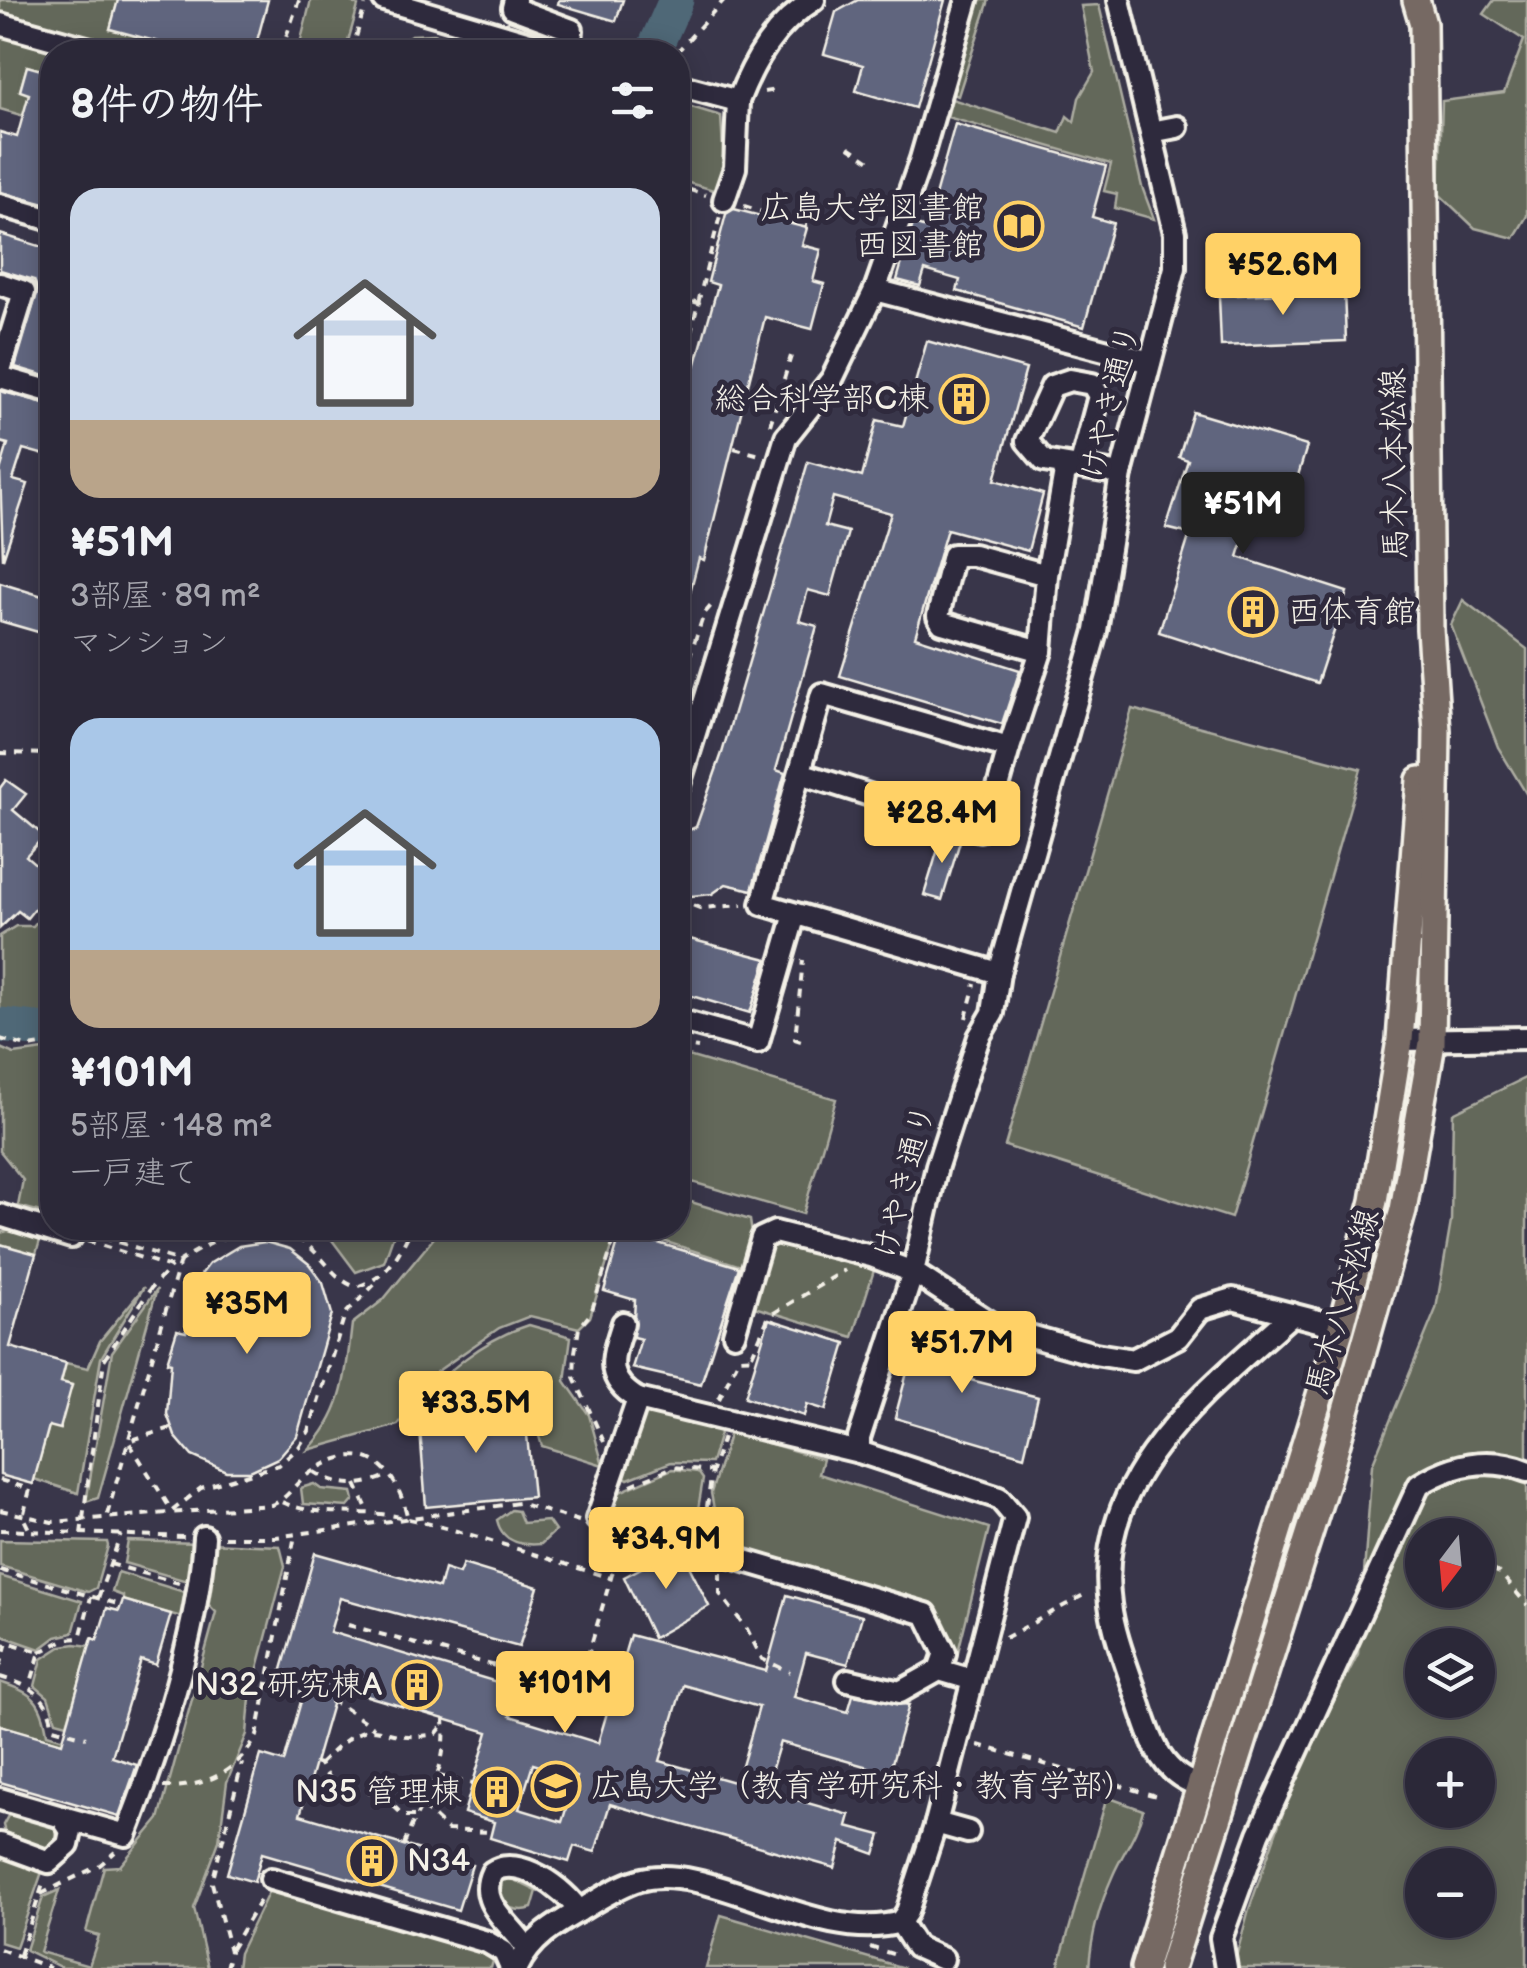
<!DOCTYPE html>
<html lang="ja">
<head>
<meta charset="utf-8">
<style>
	:root { --surface:#2b2838; --page:#373443; --text:#f1f3f6; --muted:#a6a6ae; --line:#474453; --accent:#ffd166 }
	body { margin:0; font-family:"Balsamiq Sans","Klee One",sans-serif; background:var(--page); color:var(--text); height:100vh; display:flex; flex-direction:column; font-size:38px; white-space:nowrap }
	* { box-sizing:border-box; margin:0 }
	p { font-size:32px; color:var(--muted) }
	.icon { flex:none; width:55px; height:55px; fill:none; stroke:currentColor; stroke-width:2; stroke-linecap:round; stroke-linejoin:round }
	.map { position:relative; flex:1; overflow:hidden }
	.side { position:absolute; left:40px; top:40px; width:650px; height:1200px; display:flex; flex-direction:column; background:var(--surface); border-radius:40px; box-shadow:0 5px 25px #0003,0 0 0 2px var(--line) }
	.side>* { flex:none }
	.needle { width:65px; rotate:196deg }
	.fabs { position:absolute; left:1405px; top:1518px; display:grid; gap:20px }
	.fabs a { display:grid; place-items:center; width:90px; height:90px; border-radius:50%; background:var(--surface); box-shadow:0 5px 25px #0003,0 0 0 2px var(--line); font-size:50px }
	.price { position:absolute; translate:-50% -85px; padding:0 22px; border-radius:10px; background:var(--accent); color:#111; font-size:32px; line-height:65px; filter:drop-shadow(0 2px 5px #0008) }
	.price::after { content:''; position:absolute; left:50%; top:60px; width:30px; height:22px; margin-left:-15px; background:inherit; clip-path:polygon(0 0,100% 0,50% 100%) }
	.price.active { background:#222; color:#fff }
	ul { padding:0; list-style:none }
	li { display:grid; align-content:center; gap:20px; height:530px; padding:0 30px }
	li span { display:grid; place-items:center; height:310px; border-radius:30px; color:#555 }
	li>.icon { margin-inline-start:auto }
	span .icon { width:180px; height:180px; fill:#fffc; stroke-width:1 }
	li b { font-size:42px }
	h2 { display:flex; justify-content:space-between; align-items:center; height:120px; padding:0 30px; font-size:42px }
	.map>svg:first-child { display:block }
</style>
</head>
<body>
<div class="map">
<svg width="1527" height="1968" viewBox="0 0 1527 1968">
	<rect width="100%" height="100%" fill="#39364a"/>
	<filter id="ink" filterUnits="userSpaceOnUse"><feTurbulence type="fractalNoise" baseFrequency=".01" numOctaves="2"/><feDisplacementMap in="SourceGraphic" scale="20" xChannelSelector="R" yChannelSelector="G"/><feConvolveMatrix kernelMatrix="1 2 1 2 8 2 1 2 1" color-interpolation-filters="sRGB"/></filter>
	<g filter="url(#ink)">
		<g fill="#64685a" stroke="#acaca1" stroke-width="2.5" fill-rule="evenodd">
			<path d="M0,0H118L110,29L188,50L114,52L0,20Z"/>
			<path d="M311,0H349L358,6L345,52H298Z"/>
			<path d="M972,0H989L958,96L945,92Z"/>
			<path d="M1494,0H1527V216L1514,238L1475,228L1439,194L1442,101L1504,93L1524,40L1484,14Z"/>
			<path d="M1099,5L1142,187L1154,219L1115,208L1117,194L1104,191L1111,164L947,117L952,99L1060,133L1067,116L1074,122L1079,98L1094,72L1081,6Z"/>
			<path d="M434,34L470,46L469,52H383L411,35Z"/>
			<path d="M0,36L54,52L52,73L27,66L20,90L29,94L25,111L52,119V124L0,109Z"/>
			<path d="M678,103L721,116L724,167L717,191L682,181L678,191Z"/>
			<path d="M1463,600L1527,649V795L1498,747L1451,625Z"/>
			<path d="M1132,709L1361,769L1231,1218L1005,1146Z"/>
			<path d="M52,904V1022L0,1016V936L16,926H33Z"/>
			<path d="M0,1048L14,1054L52,1049V1215L18,1206L23,1180L0,1151Z"/>
			<path d="M678,1053L836,1099L803,1214L678,1178Z"/>
			<path d="M1527,1077V1968H1233L1249,1909L1297,1773L1358,1654L1372,1465L1436,1309L1451,1222L1453,1113ZM1422,1535H1478V1590H1422ZM1422,1645H1478V1700H1422ZM1422,1755H1478V1810H1422ZM1422,1865H1478V1920H1422Z"/>
			<path d="M678,1198L750,1220L754,1248L747,1268L623,1228H678Z"/>
			<path d="M19,1228L41,1237L36,1254L0,1244V1233Z"/>
			<path d="M323,1228H396L384,1262L356,1272Z"/>
			<path d="M442,1228H618L590,1317L579,1328L530,1316L499,1328L435,1373L398,1425L308,1450C344,1413 346,1374 352,1324L383,1300Z"/>
			<path d="M775,1236L875,1267L853,1337L754,1307L750,1301L767,1241Z"/>
			<path d="M144,1287L101,1358L78,1493L34,1479L49,1426L72,1386L61,1382L66,1363L88,1368L100,1341Z"/>
			<path d="M157,1289L98,1498L86,1502L112,1352Z"/>
			<path d="M529,1325L571,1337L565,1381L589,1415L603,1465L542,1446L528,1400L523,1398L413,1410C443,1373 483,1339 529,1325Z"/>
			<path d="M656,1411L721,1430L711,1463L671,1462L628,1479L623,1476L640,1419L644,1413Z"/>
			<path d="M730,1432L823,1459L819,1474L989,1528L956,1660L912,1606L716,1549L719,1536L711,1493Z"/>
			<path d="M672,1469L698,1472L703,1479L696,1521L663,1532L612,1517L615,1494Z"/>
			<path d="M314,1484L321,1489L352,1492L354,1500L348,1507L303,1504L301,1488Z"/>
			<path d="M511,1510L518,1511L523,1523L548,1521L555,1531L541,1544C520,1546 502,1542 497,1520Z"/>
			<path d="M0,1540L107,1542L108,1546L96,1588L88,1592L0,1566Z"/>
			<path d="M128,1541L199,1543L194,1583L124,1563Z"/>
			<path d="M208,1543L280,1546L285,1566L250,1698L247,1734L227,1782L219,1841L194,1908L208,1968H62L26,1950L43,1897L59,1890L40,1952L89,1966L99,1936L86,1932L104,1867L120,1866L159,1819L216,1612L201,1597Z"/>
			<path d="M118,1572L191,1594L185,1618L123,1600V1596L112,1592Z"/>
			<path d="M0,1576L82,1601L73,1633L56,1637L40,1649L0,1635Z"/>
			<path d="M75,1644L90,1646L67,1724L56,1721L48,1697L35,1686L42,1659L62,1646Z"/>
			<path d="M0,1682C32,1693 42,1699 47,1734L84,1745L82,1749L0,1725Z"/>
			<path d="M1107,1797L1143,1810C1137,1835 1123,1852 1113,1875C1100,1904 1091,1937 1089,1968H1058Z"/>
			<path d="M17,1815L55,1827L58,1842L43,1851L6,1837L3,1825L8,1816Z"/>
			<path d="M0,1855L43,1869L16,1947L0,1942Z"/>
			<path d="M500,1879H512L537,1891L532,1908C519,1913 504,1908 496,1897Z"/>
			<path d="M271,1887L484,1952L493,1961L491,1968H237L239,1953Z"/>
			<path d="M721,1915L904,1968H706Z"/>
		</g>
		<g fill="none" stroke-linecap="round" stroke-linejoin="round">
			<g stroke="#4f6877" stroke-width="35">
				<path d="M653,52L676,0"/>
				<path d="M0,1025L52,1031"/>
			</g>
		</g>
		<g fill="#61657e" stroke="#f4f1e8" stroke-width="2.5" fill-rule="evenodd">
			<path d="M118,0H268L254,52H196L110,29Z"/>
			<path d="M559,0H623L616,21L558,4Z"/>
			<path d="M858,0H945L915,108L856,91L863,65L824,54L836,12Z"/>
			<path d="M27,66L52,73V206L0,192V132L17,137L29,94L20,91Z"/>
			<path d="M955,124L1106,166L1092,217L1113,223L1084,327L957,291L960,280L925,270L920,286L897,280L913,224L926,228Z"/>
			<path d="M734,209L807,228L802,245L821,250L813,281L824,284L812,329L765,317L704,560L699,558L683,619L678,618V428L718,285L708,282L726,214Z"/>
			<path d="M0,234L52,250V378L15,367L38,290L34,280L0,270Z"/>
			<path d="M1344,290L1346,341L1221,346L1219,296Z"/>
			<path d="M927,341L1026,369L995,480L1043,494L1028,551L947,529L915,637L1020,670L1002,724L840,676L891,513L833,497L825,526L848,532L830,596L808,590L799,621L817,626L776,770L785,773L752,890L726,884L712,894L691,896L678,888V835L696,827L722,753L808,462L862,477L877,420L903,426Z"/>
			<path d="M0,391L52,405V457L23,449L13,480L28,484L3,559L0,471L8,444L0,442Z"/>
			<path d="M1193,412L1307,446L1293,492L1261,482L1238,557L1347,592L1317,683L1159,632L1190,534L1166,528L1188,460L1179,457Z"/>
			<path d="M0,583L52,599V636L0,621Z"/>
			<path d="M6,780L26,794L13,810L44,836L26,856L52,878V887L27,918L18,911L0,928V788Z"/>
			<path d="M943,833L961,838L942,900L924,895Z"/>
			<path d="M678,936L767,959L750,1013L678,992Z"/>
			<path d="M621,1232L739,1267L701,1384L632,1368L641,1339L633,1337L635,1300L604,1291Z"/>
			<path d="M265,1242L290,1249L309,1264L323,1283L332,1314L297,1436L278,1458L250,1471H226L192,1456L175,1436L167,1414L171,1363L167,1362L177,1330L186,1332L197,1280L209,1264L239,1246Z"/>
			<path d="M0,1244L36,1254L10,1347L66,1363L61,1382L72,1385L60,1429L49,1426L33,1484L0,1475Z"/>
			<path d="M769,1319L846,1343L826,1410L807,1404L804,1416L745,1397Z"/>
			<path d="M919,1327L981,1344L971,1380L1038,1397L1024,1456L895,1418Z"/>
			<path d="M524,1404L533,1497L426,1507L419,1417Z"/>
			<path d="M680,1548L709,1606L653,1638L624,1577Z"/>
			<path d="M315,1553L439,1588L444,1569L459,1574L463,1564L538,1587L519,1647L340,1598L330,1632L517,1688L510,1716L598,1743L630,1635L766,1671L787,1595L862,1616L848,1664L806,1653L794,1697L848,1712L853,1695L909,1705L889,1773L780,1742L765,1791L850,1815L847,1826L881,1835L875,1854L842,1842L835,1868L610,1804L595,1852L574,1846L569,1862L490,1838L494,1822L464,1813L488,1732L337,1687L300,1815L472,1865L458,1910L262,1853L254,1882L227,1874L261,1755L284,1762L305,1687L279,1680ZM683,1685L759,1707L737,1783L660,1761ZM533,1764L576,1777L562,1822L519,1809Z"/>
			<path d="M123,1600L171,1614L156,1665L141,1660L112,1757L137,1765L119,1816L0,1782V1725L62,1743L92,1638L97,1640L107,1608L119,1611Z"/>
		</g>
		<g fill="none" stroke-linecap="round" stroke-linejoin="round">
			<g stroke="#f4f1e8" stroke-width="28">
				<g id="minor">
					<path d="M384,0L560,52"/>
					<path d="M515,0L513,8L572,30L570,52"/>
					<path d="M0,24L101,52"/>
					<path d="M678,85L738,101C754,60 775,24 814,0"/>
					<path d="M1151,132L1177,127"/>
					<path d="M724,200L735,168L738,101"/>
					<path d="M0,205L48,219"/>
					<path d="M0,284L24,292L0,370"/>
					<path d="M875,290L1150,362"/>
					<path d="M0,377L52,392"/>
					<path d="M1047,575L1041,651L942,623L938,616L953,555H973L1047,575L1065,472L1081,464L1099,396L1092,384L1070,380L1052,386L1027,441L1044,461L1121,474"/>
					<path d="M1009,748L1041,651"/>
					<path d="M800,773L980,830L987,827L1009,748L822,694L762,904L999,973"/>
					<path d="M678,788L786,437L832,379L875,290L921,159L967,0"/>
					<path d="M678,1020L758,1042L795,914"/>
					<path d="M1400,1040L1527,1038"/>
					<path d="M0,1215L71,1237"/>
					<path d="M623,1323C612,1358 603,1378 638,1399"/>
					<path d="M734,1334L762,1238L775,1232L871,1256L913,1272L997,1327L1095,1354L1133,1360L1178,1337L1200,1309L1233,1299L1341,1327"/>
					<path d="M859,1452V1438L913,1272L937,1166L979,1037L993,1013L999,973L1096,631L1121,474L1175,268V233L1119,0"/>
					<path d="M728,1556L926,1614L945,1653L939,1670"/>
					<path d="M848,1680L900,1692L939,1670L973,1680"/>
					<path d="M1201,1786C1159,1774 1151,1738 1138,1700C1128,1669 1114,1636 1110,1604C1092,1476 1208,1390 1292,1314"/>
					<path d="M0,1799L62,1817L71,1831L68,1845L49,1862L0,1844"/>
					<path d="M62,1817L126,1835C161,1745 198,1633 204,1537"/>
					<path d="M936,1823L968,1832"/>
					<path d="M271,1879L487,1942L504,1952L511,1968"/>
					<path d="M900,1922L916,1947L943,1959"/>
					<path d="M527,1949C512,1923 476,1905 492,1872C518,1854 565,1889 579,1911"/>
					<path d="M517,1968C531,1938 556,1924 584,1908C601,1898 619,1886 639,1880C710,1860 818,1946 900,1922L907,1912L936,1823L1015,1517L999,1498L859,1452L638,1399L597,1519"/>
					<path d="M1226,1968L1221,1938L1259,1834L1419,1485C1452,1464 1489,1456 1527,1471"/>
				</g>
			</g>
			<g stroke="#f4f1e8" stroke-width="32">
				<g id="major">
					<path d="M1144,1968L1341,1327L1374,1201L1400,1040L1420,780"/>
					<path d="M1171,1968L1326,1481L1403,1210L1432,1043L1437,731L1430,629L1423,24L1416,0"/>
				</g>
			</g>
			<g stroke="#f4f1e8" stroke-width="4" stroke-dasharray="8 8" stroke-linecap="butt">
				<path d="M281,52L299,0"/>
				<path d="M352,52L365,5"/>
				<path d="M677,52L724,0"/>
				<path d="M764,92L777,90"/>
				<path d="M849,147L873,163"/>
				<path d="M678,194L681,187L706,195"/>
				<path d="M744,206L807,226"/>
				<path d="M678,296L701,304"/>
				<path d="M678,380C694,325 705,271 720,216"/>
				<path d="M770,425L791,356"/>
				<path d="M734,448L760,455"/>
				<path d="M678,666L687,664L704,614L715,601"/>
				<path d="M679,666L689,689"/>
				<path d="M0,753L52,754"/>
				<path d="M52,804V810"/>
				<path d="M678,900L700,908L742,905"/>
				<path d="M966,1018L975,984"/>
				<path d="M0,1039L30,1047L52,1043"/>
				<path d="M801,1041L795,1039L803,960"/>
				<path d="M678,1045L698,1048"/>
				<path d="M88,1233L180,1261L107,1515"/>
				<path d="M87,1241L171,1267C215,1237 271,1209 315,1252C330,1266 336,1280 356,1287C389,1277 397,1257 412,1228"/>
				<path d="M752,1355L769,1316L845,1270"/>
				<path d="M719,1399L739,1358L758,1357"/>
				<path d="M171,1428L128,1441L172,1511L201,1488L279,1465L299,1447L309,1431L345,1314L379,1280"/>
				<path d="M604,1442L574,1377L575,1352L579,1328L591,1313L618,1228"/>
				<path d="M314,1472C338,1487 365,1488 390,1474"/>
				<path d="M0,1480L30,1489L23,1517L31,1533"/>
				<path d="M356,1484L368,1511"/>
				<path d="M631,1485L673,1467L712,1471"/>
				<path d="M282,1502C317,1518 357,1509 395,1516C468,1531 540,1557 611,1578"/>
				<path d="M0,1510L52,1522L271,1505C287,1500 293,1485 307,1475C360,1437 394,1459 408,1519"/>
				<path d="M705,1521L715,1531L714,1542"/>
				<path d="M613,1523C651,1535 671,1548 705,1521L712,1471L723,1437"/>
				<path d="M0,1530L185,1537"/>
				<path d="M81,1534L104,1360L151,1288L171,1267"/>
				<path d="M224,1537H276L518,1503L579,1521"/>
				<path d="M666,1539L706,1551"/>
				<path d="M110,1564L179,1583"/>
				<path d="M1478,1564L1500,1573L1527,1605"/>
				<path d="M0,1570L121,1605"/>
				<path d="M720,1573V1594L747,1629L762,1659L790,1672"/>
				<path d="M98,1598L121,1534"/>
				<path d="M348,1625L578,1689L613,1571L657,1539"/>
				<path d="M1005,1638L1089,1592"/>
				<path d="M40,1652L66,1639L80,1638L91,1597"/>
				<path d="M0,1667L7,1642L40,1652L30,1686"/>
				<path d="M0,1677C31,1686 48,1694 53,1728L86,1737"/>
				<path d="M268,1684L339,1704L374,1728"/>
				<path d="M978,1745L1156,1796"/>
				<path d="M315,1763L320,1764C335,1794 349,1790 380,1793L404,1816H417"/>
				<path d="M320,1764C381,1702 370,1746 436,1734L445,1723"/>
				<path d="M439,1776L472,1784"/>
				<path d="M163,1787C205,1788 237,1772 257,1736L295,1535"/>
				<path d="M423,1807L448,1830L491,1832"/>
				<path d="M404,1845C422,1793 448,1781 444,1719"/>
				<path d="M41,1894L100,1865L115,1852"/>
				<path d="M870,1947L899,1956"/>
				<path d="M0,1949L50,1968"/>
				<path d="M231,1949L262,1897"/>
				<path d="M20,1955L44,1881"/>
				<path d="M226,1968L230,1951L212,1883L242,1763"/>
			</g>
			<use href="#minor" stroke="#2f2a3d" stroke-width="20"/>
			<use href="#major" stroke="#766964" stroke-width="25"/>
		</g>
	</g>
	<defs>
		<g id="library-ring" transform="scale(2.5)"><circle r="9.5" fill="#2f2a3d" stroke="#ffd166" stroke-width="1.5"/><path d="M-6-4Q-3-5.5-.7-3.5V5Q-3 3-6 4ZM6-4Q3-5.5 .7-3.5V5Q3 3 6 4Z" fill="#ffd166"/></g>
		<g id="building-ring" transform="scale(2.5)"><circle r="9.5" fill="#2f2a3d" stroke="#ffd166" stroke-width="1.5"/><path d="M-4-6H4V6H1V3H-1V6H-4ZM-2.5-4.3h1.7v1.8h-1.7ZM.8-4.3h1.7v1.8H.8ZM-2.5-1h1.7V.8h-1.7ZM.8-1h1.7V.8H.8Z" fill="#ffd166"/></g>
		<g id="university-ring" transform="scale(2.5)"><circle r="9.5" fill="#2f2a3d" stroke="#ffd166" stroke-width="1.5"/><path d="M0-5L7-2L0 1L-7-2ZM-4 1L0 2.5L4 1V4Q0 6-4 4Z" fill="#ffd166"/></g>
	</defs>
	<g fill-rule="evenodd">
		<use href="#library-ring" x="1019" y="226"/>
		<use href="#building-ring" x="964" y="399"/>
		<use href="#building-ring" x="1253" y="612"/>
		<use href="#building-ring" x="417" y="1685"/>
		<use href="#university-ring" x="556" y="1786"/>
		<use href="#building-ring" x="497" y="1792"/>
		<use href="#building-ring" x="372" y="1861"/>
	</g>
	<g text-anchor="middle" dominant-baseline="central" stroke-width="10" stroke-linejoin="round" paint-order="stroke">
		<g font-size="32" fill="#f4f1e8" stroke="#2f2a3d" text-anchor="end">
			<text x="984" y="208">広島大学図書館<tspan x="984" dy="37">西図書館</tspan></text>
			<text x="929" y="399">総合科学部C棟</text>
			<text x="1288" y="612" text-anchor="start">西体育館</text>
			<text x="382" y="1685">N32 研究棟A</text>
			<text x="591" y="1786" text-anchor="start">広島大学（教育学研究科・教育学部）</text>
			<text x="462" y="1792">N35 管理棟</text>
			<text x="407" y="1861" text-anchor="start">N34</text>
		</g>
		<g font-size="32" fill="#f4f1e8" stroke="#2f2a3d">
			<text transform="translate(1111 402) rotate(-76)">けやき通り</text>
			<text transform="translate(1395 464) rotate(-91)">馬木八本松線</text>
			<text transform="translate(905 1182) rotate(-75)">けやき通り</text>
			<text transform="translate(1343 1302) rotate(-74)">馬木八本松線</text>
		</g>
	</g>
</svg>
<div class="fabs">
<a><svg class="needle" viewBox="-14 -14 28 28"><path d="M0-13l5 13h-10z" fill="#e53935"/><path d="M0 13l5-13h-10z" fill="#a6a6ae"/></svg></a>
<a><svg class="icon" aria-label="layers" viewBox="0 0 24 24"><path d="M12 4l9 5-9 5-9-5zM3 14l9 5 9-5"/></svg></a>
<a>+</a>
<a>−</a>
</div>
<b class="price" style="left:1283px;top:318px">¥52.6M</b>
<b class="price active" style="left:1243px;top:557px">¥51M</b>
<b class="price" style="left:942px;top:866px">¥28.4M</b>
<b class="price" style="left:247px;top:1357px">¥35M</b>
<b class="price" style="left:962px;top:1396px">¥51.7M</b>
<b class="price" style="left:476px;top:1456px">¥33.5M</b>
<b class="price" style="left:666px;top:1592px">¥34.9M</b>
<b class="price" style="left:565px;top:1736px">¥101M</b>
<section class="side">
<h2>8件の物件<svg class="icon" aria-label="filters" viewBox="0 0 24 24"><path d="M4 7h16M4 17h16"/><circle cx="9" cy="7" r="2"/><circle cx="15" cy="17" r="2"/></svg></h2>
<ul>
<li><span style="background:linear-gradient(#c9d6e8 75%,#b9a48a 0)"><svg class="icon" aria-label="home" viewBox="0 0 24 24"><path d="M3 11l9-7 9 7M6 9v11h12V9"/></svg></span><div><b>¥51M</b><p>3部屋 · 89 m²</p><p>マンション</p></div></li>
<li><span style="background:linear-gradient(#a9c7e8 75%,#b9a48a 0)"><svg class="icon" aria-label="home" viewBox="0 0 24 24"><path d="M3 11l9-7 9 7M6 9v11h12V9"/></svg></span><div><b>¥101M</b><p>5部屋 · 148 m²</p><p>一戸建て</p></div></li>
</ul>
</section>
</div>
</body>
</html>
